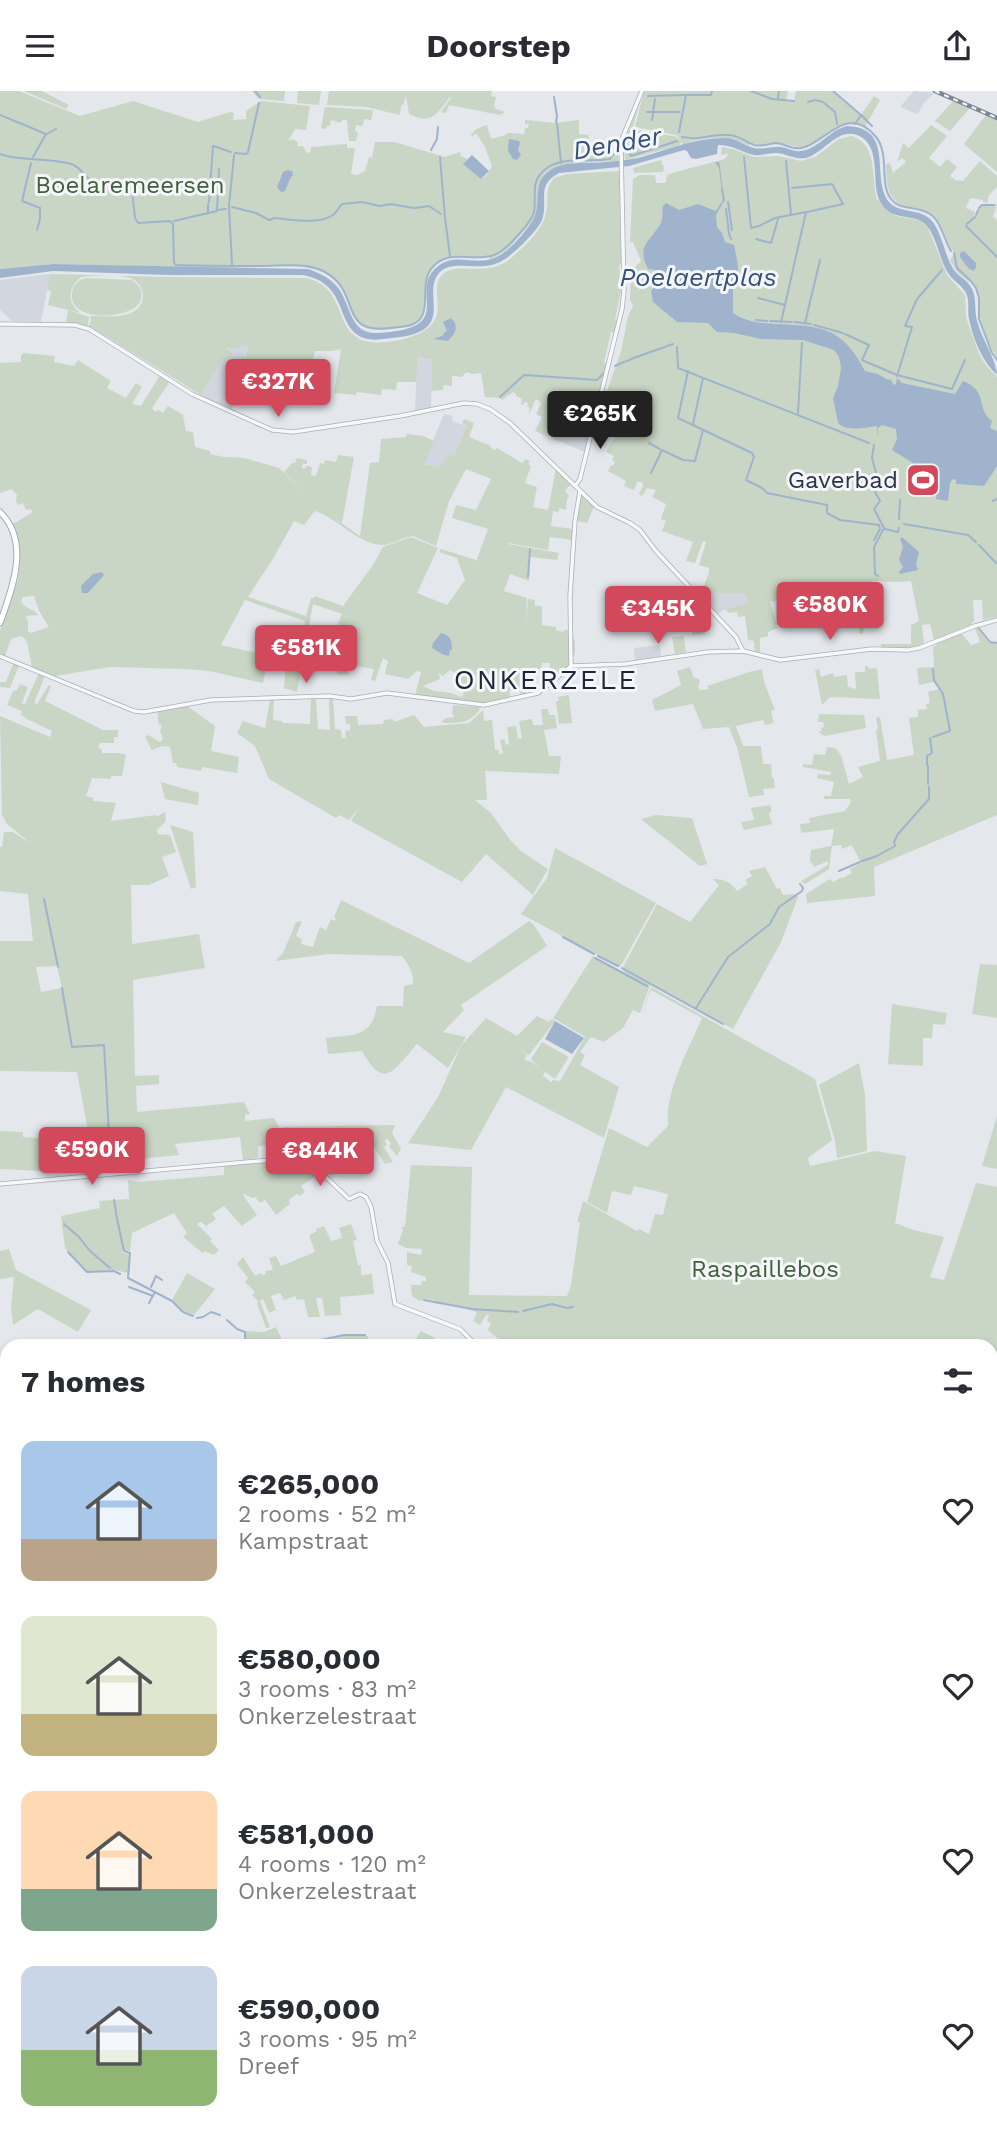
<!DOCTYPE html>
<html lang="en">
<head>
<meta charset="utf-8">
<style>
	:root { --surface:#fff; --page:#f7f7f7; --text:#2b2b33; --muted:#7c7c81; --accent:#d1495b }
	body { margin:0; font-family:"Work Sans",sans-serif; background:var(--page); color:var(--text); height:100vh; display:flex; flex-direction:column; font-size:26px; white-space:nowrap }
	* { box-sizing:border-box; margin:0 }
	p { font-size:23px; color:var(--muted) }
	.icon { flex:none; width:38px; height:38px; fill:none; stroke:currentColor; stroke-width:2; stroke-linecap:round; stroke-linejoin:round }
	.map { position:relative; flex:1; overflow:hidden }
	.panel { position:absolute; left:0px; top:1248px; width:998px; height:800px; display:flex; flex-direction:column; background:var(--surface); border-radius:21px 21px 0 0; box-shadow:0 4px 10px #0003 }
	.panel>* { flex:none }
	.price { position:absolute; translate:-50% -60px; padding:0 16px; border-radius:7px; background:var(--accent); color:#fff; font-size:23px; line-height:46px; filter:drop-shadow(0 2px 4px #0008) }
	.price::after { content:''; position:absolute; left:50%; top:42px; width:21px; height:16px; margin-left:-10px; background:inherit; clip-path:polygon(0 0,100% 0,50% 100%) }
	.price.selected { background:#222; color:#fff }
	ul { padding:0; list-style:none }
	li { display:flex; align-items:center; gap:21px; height:175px; padding:0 21px }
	li span { display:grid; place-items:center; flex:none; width:196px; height:140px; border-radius:14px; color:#555 }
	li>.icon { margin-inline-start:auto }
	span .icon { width:84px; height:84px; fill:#fffc; stroke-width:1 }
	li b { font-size:30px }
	h2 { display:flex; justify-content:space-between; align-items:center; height:84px; padding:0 21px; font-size:30px }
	header { display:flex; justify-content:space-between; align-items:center; height:91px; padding:0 21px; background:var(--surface); font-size:32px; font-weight:700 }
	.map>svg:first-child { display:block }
</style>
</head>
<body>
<header><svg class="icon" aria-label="menu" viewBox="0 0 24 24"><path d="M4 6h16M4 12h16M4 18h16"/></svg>Doorstep<svg class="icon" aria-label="share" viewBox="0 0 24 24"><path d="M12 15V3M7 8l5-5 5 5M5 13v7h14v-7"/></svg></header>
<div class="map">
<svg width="997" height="2046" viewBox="0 0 997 2046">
	<rect width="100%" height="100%" fill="#e4e7ec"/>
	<g fill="#d2d6de">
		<path d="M914,0L934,2L922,14L923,15L917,23L900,16Z"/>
		<path d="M50,183L41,231L12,230L0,219V189Z"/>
		<path d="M240,254L250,255L237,278L244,281L228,318L201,304L222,270L232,261L228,257H239Z"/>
		<path d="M417,266L432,269L431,317L415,320Z"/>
		<path d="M444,323L453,325L452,330L467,335L454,364L446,370L444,369L440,377L429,373L428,375L423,374Z"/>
		<path d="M552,327L590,341L585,361L544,344Z"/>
		<path d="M714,502L746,503L749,513L725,518L718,523L705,509Z"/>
		<path d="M660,554L661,565L635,569L634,557Z"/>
	</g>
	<g fill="#c9d6c5" fill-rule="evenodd">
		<path d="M0,0H19L80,25L133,10L198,31L230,21L234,22L233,29L246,28V20L261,10L310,15L306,39L295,38L288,50L292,48L298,51L297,55H303L306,61L310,62L311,56L347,53V57H355L351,83L357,84L365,80L369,66L372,67L375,51H394L445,66L460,61L461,65L467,68L464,73L481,88L486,85L492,75L485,56L476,42L472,46L471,44L476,38L487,34L491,48L506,44L507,42L524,43L525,37H528L529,33H525V29L555,32L579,29V43L589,44L588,61L611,62L618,60V70C602,71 553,70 544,84C536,97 540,113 535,127L508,158L490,169L489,166C475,169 459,161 446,167C409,185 441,227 408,235C329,253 369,206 326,183C302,170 263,176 236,176V177L53,173L0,178Z"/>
		<path d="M24,0H42L69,14L66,18Z"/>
		<path d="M252,0H285L284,10L259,8Z"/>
		<path d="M298,0H321L319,14L297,12Z"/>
		<path d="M329,0H492L491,5L496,6L494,14L496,18L505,21L500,24L449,14L446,22L441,21L451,7L450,6C437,22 432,35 409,23L406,5L403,14H401L400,24L366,16L327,14Z"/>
		<path d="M644,0H788L786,10L794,11L796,0H831L861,24L874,5L880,9L865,36C833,26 828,47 803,57L779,52L757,54L750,52L749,55C731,45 701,45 683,54L681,51L680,54L625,69L624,51L640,11L632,39L674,45L681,49L676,44L635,36Z"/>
		<path d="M953,10L970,17L950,40L935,30Z"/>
		<path d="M325,16L373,19L371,29L364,28L363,35L356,34L355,39L358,42L356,50H349L347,29H342L341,32L331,29L330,35H327L326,38L321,37Z"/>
		<path d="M986,24L997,29V81L964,53Z"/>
		<path d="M931,34L947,45L929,67L940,76L947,68L957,76L950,85L955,89L963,90L980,70L997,85V96L989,104L987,112L983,111V109L970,107L966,117L975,121L973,129L980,114L997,113L993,126L997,129V268C990,255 983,241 980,227C977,211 982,204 971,190L969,191L957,181L950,169L955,163C946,151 944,133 932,124C926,119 919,117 911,116C886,112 887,95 886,73L890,72L893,82L906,71L902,67L897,71L903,52L909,57Z"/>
		<path d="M851,45C878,52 871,86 877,109H879L882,114L896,125L920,129L928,137L947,184L965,204L966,226L979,263L985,273L997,286V526L983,529L982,509H973L974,530L971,534L934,549L930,533L922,534L924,553L906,557L881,556V553H911V534L919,530L911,490L900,491L872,490L874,522L877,523L878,536H864L863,543L859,542L860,523L842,524L840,531H821L818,530L817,526L815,525V521H818L817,512H812V509H800L799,497H781L782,509L770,511L778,537L768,541V545L760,547V562L755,561L754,550L748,549L745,525L738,526L737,521L729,522L725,518L748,513L746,503L714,502L705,509L700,504L709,482V477L699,474L706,451L703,450L695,472L686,470L693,451L662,440L666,430L661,428L666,413L652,406L656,399L647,397L642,405L639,403L643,395L642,391H637L634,399L624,395L626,390L608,380L611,374L613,375L615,371L612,369L614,365L606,361C611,350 617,345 623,335L600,320L621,260L628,225L633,215L630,209L631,180L641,170L633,151H630L633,88L640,84H655L656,92H666L667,84C684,78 707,73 725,68L729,62L721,64L722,56L733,58L754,66L779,65L801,70L815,66L839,48Z"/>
		<path d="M661,69L664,77L663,81L634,82L633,77Z"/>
		<path d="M619,80L621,173L619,174L621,200L615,228L618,230L616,242L611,241L604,272L609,273L590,341L552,327L544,344L535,340L542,326L536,323L541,312L536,308L529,323L530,317L527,315L528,312L525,311L523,314L521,313L522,308L516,305V303L513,301L502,309L500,307L485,306L481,282L472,283L466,281L462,286L452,285V295L444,294L443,299L431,300L432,269L418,266L416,291H397L396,299L382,298L381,304L357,301L356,304L334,302L341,258L332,260H315L302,313L288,310L289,305L276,301L280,291L278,290L277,293L268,289L260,308L251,304L256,292L251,290L247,298L243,297L231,319L228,318L244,282L237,278L243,265L245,266L249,255L241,254L240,257H227L232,261L231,266L224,271L222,270L201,304L89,235L91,230L90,225C103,225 122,227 133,221C148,213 145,192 130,187C116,183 95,185 81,186C68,196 66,212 81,222L48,214L51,200L47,199L50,183L166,186L306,187C348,196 332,240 365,250C384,255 429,247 436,226C441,213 432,197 441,185C455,168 486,188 510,168C523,157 543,139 546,122C549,109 544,99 554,87L568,83Z"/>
		<path d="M86,187L132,189C139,194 143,199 141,208C137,229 67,233 72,202C73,193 79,189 86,187Z"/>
		<path d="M68,219L89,226L88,235L66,232Z"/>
		<path d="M24,262L55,265L54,271L74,275L78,269L111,290L107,297L126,307L136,292L142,296L132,313L141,315L160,284L170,290L152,317L156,321L158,319L163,322L168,315L183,324L186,340L193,341L195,356L210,360V363L224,366L244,367L279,377L308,405L284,381L292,372H295L297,367L307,369V373H303L302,377L305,378L306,375L312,376L311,384L316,385L320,372L324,373L325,369L336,371L338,364L354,366L342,432L327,422L360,445L370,372L379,371L381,348L406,346V343L423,345L434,350L424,374L428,375L429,373L439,377L448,364L451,366L454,364L467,335L462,332L464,328L474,332L469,346L491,355V357L495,359L497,357L522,372L526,368L530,370L528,373L531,375L525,392L537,396L533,416L548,419L556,378L571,393L565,400L569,405L567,408L566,419L559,417V421L553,420L551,435L573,438V449L550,446L548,459L508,452V453L559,462L557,469L530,466L529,490L510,483L504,500L527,507L526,536L528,508L535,509V515H542V534L556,536V539L563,541L565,539H569L575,550V564L572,565L573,574L567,578L565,576L549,590L550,572H542L541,582L526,588V595L524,596L526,604L521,605L519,598L509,600L511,608L488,613L415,604L421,581L417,580L408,588L385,583L388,570L383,567L375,590L371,589L374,578L355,575L356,560L351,559L348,584L337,583L338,578L325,576L329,554L342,523L313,513L297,601L284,597L286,576L267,572L263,592L209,580L186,578L110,576L55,585L32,576L27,551L22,545L11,548L5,565L0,563V540L18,488L19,473V453L13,433L33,421L30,418L26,419L23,412L18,414L16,410L17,404L12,398L0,402V272L21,271V264ZM466,378L491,388L476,419L456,414L452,427L488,438L477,468L479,470L441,458L439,461L457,467L465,489L447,514L417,502L438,457L411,446L383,456L373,474L343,515L315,505L314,507H311L306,525L248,506L274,466L294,430L304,434L315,420C339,428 355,451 381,454C390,455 402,446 413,445L436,455L449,410ZM34,505L39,520L49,536L31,542L28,540V531L26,525L38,524C35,518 26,519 21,510L23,506ZM245,509L305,530L299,571L221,554ZM450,579L459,585L460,588L454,594H464L463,605L461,606L451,602L434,600L423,595L440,588L439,582L443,585Z"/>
		<path d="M582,405L594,416L587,432L577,430L580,407Z"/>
		<path d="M690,521H703L705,543L692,544Z"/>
		<path d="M978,536L989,552H997V724L874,776L875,805L807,812L806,803L830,788L833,791L842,786L843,787L852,782L850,778L861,772L852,754L842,758L841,754L832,755L829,778L805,793L801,790L828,774V770L814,776L810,770L811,759L831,755L834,738L801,742L800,733L810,732L809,727L845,720L851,711L850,708H824V705H831L834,691L817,687L818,683L830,684L831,681L803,676V673L812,674L814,663L825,664L827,656L835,657L841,664L849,693L863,686L858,676L880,670L876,639L878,638L876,627L880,626L887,669L914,664L909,627L918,626V619L927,618L926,613L930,612L928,601L939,598L933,591L919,594L917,577L934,576L933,556L937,554L936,552L961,542L971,554L980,551L975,537Z"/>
		<path d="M684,545L686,561L675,563L672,546Z"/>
		<path d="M14,571L19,574L10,597L0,596V591H6Z"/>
		<path d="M865,575H868L869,578L877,577L880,608L830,606L822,614L815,579L819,578L821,586L833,582L834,586L847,584L848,596L856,598L855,581H865Z"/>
		<path d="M690,576L694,587L699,588L700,591L698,597L701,599L709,598L707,595L749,581L762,578L764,591L775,619L771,620L774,632L765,634L763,629L736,635L743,655H761L763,673H771L772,687H774L775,697L763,698L764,704L749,706L737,656L729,636L703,638L693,613L655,620L652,609L681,594L677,580Z"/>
		<path d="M39,582L45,585L34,612L37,613L49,594L51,595L45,610L103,639H118V646H114V652H100L98,656L102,659V662H120L126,664L122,685H111V688L92,687L86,705L93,707V710L116,712L111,730L156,724L157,726L165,721L166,730L157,739L158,743L170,744L176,761L162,766L169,785L149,794H131L132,853L199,843L205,877L133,889L135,985L159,984V993L136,995L137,1021L244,1011L250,1023L245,1024V1030L274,1027L282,1042L269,1044L274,1066L267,1067L266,1054L258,1055V1067L243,1069L240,1046L175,1053L179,1064L137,1068L138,1077L96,1082L93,1070L40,1068L41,1080L0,1078V1040L23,1041V1046L86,1050L87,1056H91L77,981L0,980V850H33L28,803L0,800V756H2L4,741H13L30,752L7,733L2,724L0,625L50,646L52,640L25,627V626L21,624L22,620L7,614L13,600L17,599L20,593L28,596L22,612L25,613ZM57,875L62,897L41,901L36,876Z"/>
		<path d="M569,604L572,632L559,633L556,610H559L558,606Z"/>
		<path d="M329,607H333L335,638L341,639L342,647H346L345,640L350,639V633H346L345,625H357L358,634L383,633L384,629L393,628L394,631L414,624L424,636L469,632L483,619L484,630L492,629L495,659H498L499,663L503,662L500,649L504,648L506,654L509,653L507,636L516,635L518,648L522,647L519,630L532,628L533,634H543L541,618H548L549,624H555L557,637L544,639L549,665H561L559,683L485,680L487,709H475L491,722L511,750L522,761L548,778L533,804L486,763L462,791L351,730L358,718L349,729L339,724L336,727L269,688L255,655L237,642L243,630L265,637L270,609H274L273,629L282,630V632L310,633L311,608H316L318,638L330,639Z"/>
		<path d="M453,614L481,616C472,632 460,632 443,632L442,630L446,627L455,626L452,623Z"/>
		<path d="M187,615L215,635L211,660L239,666L237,682L202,676L201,680L177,676L176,672H173L170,656L162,655L152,659L145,646L148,644L160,651L163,648L160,640L162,634H159L157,620Z"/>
		<path d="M819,623L864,624L866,637L825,645L818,641L822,640L821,637L824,636L823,631H818Z"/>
		<path d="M161,691L199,702L198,714L165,708Z"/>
		<path d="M771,714V721L769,722L772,733L744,739L741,731L754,729L751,717Z"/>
		<path d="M656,724L692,727L707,773L700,775L641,728Z"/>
		<path d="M170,734L193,741L196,796L191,798Z"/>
		<path d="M555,757L656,812L620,876L521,823L547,787Z"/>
		<path d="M765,776L777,798L780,797L783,804L796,803L798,806L781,851L733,938L650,894L640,922L633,919L623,937L604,951L591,946L580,961L585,964L580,974L619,996L604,1047L506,996L471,1059L408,1052L438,1006L461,955L486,927L517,945L537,925L549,931L552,928L555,930L529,964L522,960L527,964L524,969L532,971L540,978L531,968L542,951L569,966L555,988L545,981L543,985L551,991L553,989L560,990L585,946L553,927L593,865L625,882L622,878L657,813L690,831L719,794L713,788C724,788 731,791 737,800L748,793L745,789L752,785L749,780Z"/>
		<path d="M341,809L469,872L529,830L534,834L547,855L461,914L464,919L443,941L466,946L448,977L417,953C395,977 385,1002 362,960L328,963L326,947C353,943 371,948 377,915H403L404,895L413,893C414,882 408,873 402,865L329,863L275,870L283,862L296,831L302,830L296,845L302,848L301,853L313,856L320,836L326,839L331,828L335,830L336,827L334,826Z"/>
		<path d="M980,873L997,874V927L972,923Z"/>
		<path d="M651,896L815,988L832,1049L808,1067L810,1075L875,1060L906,1065L895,1132L914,1139L944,1146L930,1186L944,1189L976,1092L997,1096V1383L995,1384L994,1419H990V1255H506L488,1239L491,1232L487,1230L489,1224H486L480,1234L473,1230L477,1222C464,1216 450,1211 436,1213L434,1209L424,1208L420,1210L412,1205L411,1194H421L422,1190H426V1186L411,1181L412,1175L407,1174V1161L421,1164L422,1158L406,1157L398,1153L403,1139L401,1137L405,1135L411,1074L472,1076L469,1204L567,1205L571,1194L580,1131H577L583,1110L637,1140L639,1138L649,1143L655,1123L663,1124L668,1103L634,1095L631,1104L612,1100L607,1122L587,1111L609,1037L647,1056L668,1035C665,999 688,960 702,927L651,899L642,922Z"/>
		<path d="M892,913L947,922L945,934L933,933L932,947H923V975L888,973Z"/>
		<path d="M859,972L865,1004L867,1060L837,1067L835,1050L819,994Z"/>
		<path d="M997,1025V1078L982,1075Z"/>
		<path d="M395,1034L392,1042L401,1058L397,1065L389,1055L391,1053L388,1048L385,1049L387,1054L384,1056L393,1071L385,1073L370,1050L359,1060L335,1062V1054L332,1049L324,1048L322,1044L289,1045L282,1036Z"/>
		<path d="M272,1069L275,1083L286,1079L289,1081L290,1078L297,1074L302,1078L312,1072L320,1082L301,1095L305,1101L300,1105L297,1103L289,1109L290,1113L276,1124L265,1109L260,1112L255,1106L252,1107L244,1103L243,1104L257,1124L242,1135L224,1115L212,1123L216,1128L206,1135L201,1131L197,1133L212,1148L210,1150L219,1159L214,1164L205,1160L203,1162L183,1146L187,1142L174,1122L132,1142L130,1160L124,1159L122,1160L123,1162L130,1164L129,1182L114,1179L88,1182L65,1157L61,1125L100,1117L99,1110L129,1108L128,1089L138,1091L224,1084V1074Z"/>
		<path d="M351,1133L357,1149L353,1150L358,1174H361V1184L372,1183L374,1203L340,1206L341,1224L325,1225L322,1207H316L320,1226H308L304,1208L297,1209L295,1205L284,1209L280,1202L271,1205L276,1219L269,1222L263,1208L260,1210L270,1236L266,1237L257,1212L259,1211L252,1204L255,1201L245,1191L248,1187L237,1173L243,1166L255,1185L260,1182L262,1184L266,1183L265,1180L273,1179L269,1167L276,1165L281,1175L315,1161L309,1144L317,1140L316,1138L324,1135L331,1150L342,1147L339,1137Z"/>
		<path d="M9,1158L16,1179L91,1219L78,1241L38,1218L13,1234L11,1217L14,1186L0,1188V1160Z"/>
		<path d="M187,1182L215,1198L194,1224L182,1219L172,1209Z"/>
		<path d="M276,1236L285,1255H251L245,1248V1240L264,1241Z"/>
		<path d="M421,1240L435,1247L428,1255H413L412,1254Z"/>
		<path d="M344,1243L368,1245V1255H321V1251L343,1245Z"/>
		<path d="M7,1437V1601H0V1592L3,1591V1583H0V1553L6,1552L2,1536H0V1526H2L0,1463L3,1460L0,1456V1443Z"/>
		<path d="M993,1542L997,1543V1631L992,1629L990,1631L991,1579L994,1580L997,1570L991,1568Z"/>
		<path d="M990,1669L997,1672V1714L994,1709L991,1710Z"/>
		<path d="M990,1729L997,1730V1778L991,1774Z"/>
		<path d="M0,1787L6,1788L4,1797L7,1798V1834L4,1830L1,1842Z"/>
		<path d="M0,1856L7,1873V1993L0,1989Z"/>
		<path d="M0,1994L7,1998V2040L38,2041L40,2046H0Z"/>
		<path d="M662,2040L692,2041L700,2046H658Z"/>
		<path d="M716,2040L748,2041L761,2046H713Z"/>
		<path d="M285,2041L289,2046H44L42,2041Z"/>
		<path d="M295,2041H424L419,2046H300Z"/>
		<path d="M428,2041V2040L570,2041L566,2046H423Z"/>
	</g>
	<g fill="#9fb4cc">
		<path d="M847,35C896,37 870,87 889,111C901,124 920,116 932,130C943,144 944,164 954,179C959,186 968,189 972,198C977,208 974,219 977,230C981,246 997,270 997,284C982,270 973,248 969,228C967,219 970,210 966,202C962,194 953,190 948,182C939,168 937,146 926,134C914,120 889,134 878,106C872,87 881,53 857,44C837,37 824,62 806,67C794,69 786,62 775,62C767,62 761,65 754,64C740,61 734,54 718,54L717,63L696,68L691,67L687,60L684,59L629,75L559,82C535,95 549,109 542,129C538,139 515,162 505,168C482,184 454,166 439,182C421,203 456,238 400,246C390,247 378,250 368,248C333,241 352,193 303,184H168L53,180L0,187V178L53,173L308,178C320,182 332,188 339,198C351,215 350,243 377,242C460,238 407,201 437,176C454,161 473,174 492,168C508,162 522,145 531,132C544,116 530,93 549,80C564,69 589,73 606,71C617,70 628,69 638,67C668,59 693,47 725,47C736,47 743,54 754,57C763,59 772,55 781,56C788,57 794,61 801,60C819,58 829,39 847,35Z"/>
		<path d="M509,48L519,50L520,52L518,59L521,64L517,69L513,68L508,60Z"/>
		<path d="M472,64L489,80L481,88L463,73Z"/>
		<path d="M715,71H719L720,76L724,110L716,124L717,136L722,142L725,151L734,154C735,157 738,174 738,177C738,180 737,182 738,185L733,197V222C747,231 758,232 774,233C820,235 842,235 865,280L878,283L888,289L890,288L894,294L896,293L897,287L902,292L955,303L963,290C989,300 975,317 992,330L990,337L997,340V375L984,395L956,393V389L953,388L950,392L948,410L936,408L938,388L936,380L919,376L892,359L897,348L896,338L882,334L878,337L877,347V335C864,337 847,341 838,332L833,307L838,295L841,277L839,266L834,259L803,249L761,248L734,242L717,241L708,232L677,231L653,211L651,200L656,194L661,180L648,178C636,154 650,151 661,132C663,127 662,120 663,115L666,112L679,119L698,113L716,120L723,109L719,77Z"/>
		<path d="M287,79L292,80L293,84L290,88L285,100L281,101L277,96L283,81Z"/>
		<path d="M964,160L976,172V177L973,180L968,177L960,166V162Z"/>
		<path d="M451,227C460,236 455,243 448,250L433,248L442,245L445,241L447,240L443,231Z"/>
		<path d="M902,446L919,461L916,473L918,479L900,483L899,481L903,476L899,469L903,456L900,448Z"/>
		<path d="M102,481L104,484L88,502H82L81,495L93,483Z"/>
		<path d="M441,542C451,544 452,550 452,559H450L449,565L444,564L432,557L433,552Z"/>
		<path d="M555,930L584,947L572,963L545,948Z"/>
	</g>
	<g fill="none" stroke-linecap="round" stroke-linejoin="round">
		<g stroke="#9fb4cc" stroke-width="2">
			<path d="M255,0L260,6"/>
			<path d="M751,0L772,8L794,10"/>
			<path d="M833,0L861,24L855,33"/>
			<path d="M648,5L685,4"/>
			<path d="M554,6L557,25L556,31"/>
			<path d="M778,8L779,0"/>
			<path d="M808,11L815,9L823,11"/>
			<path d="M824,12L835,21L837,33"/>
			<path d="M647,21H680"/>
			<path d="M0,24L46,43L33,66"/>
			<path d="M861,24L872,35"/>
			<path d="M652,29L655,8"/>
			<path d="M557,32L561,72"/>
			<path d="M679,41L686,4H711L712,0"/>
			<path d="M47,43L56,38"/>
			<path d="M682,46C687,46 691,48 697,47C707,46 719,43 729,44C739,44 745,51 754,54C761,56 768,53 775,52C784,52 792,59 801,57C824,54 847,10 876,46C890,63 879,93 891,108C900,120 917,114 930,123C941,130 944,148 951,160"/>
			<path d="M431,59L437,48L438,36"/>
			<path d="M235,62L246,63L248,61L259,12"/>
			<path d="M0,63C22,71 48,66 71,73C79,75 82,82 88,87C95,94 122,93 131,91L135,127L138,132L170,130L173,133L174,172L176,174C205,175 233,175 262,175C282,175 306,171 325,181C362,201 337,244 390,237C396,236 404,236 411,234C435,226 418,195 431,178C449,154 477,175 500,161C509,155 532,131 534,121C537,103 529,90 547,77C560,67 583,70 599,69C600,69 609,68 610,68C611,67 611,65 613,64C617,60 623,60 628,60L631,65L677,50"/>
			<path d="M440,66L445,127L450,165"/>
			<path d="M744,66L751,137L759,135L775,127L806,121L785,214"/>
			<path d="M786,70L791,123"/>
			<path d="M31,72L22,110L40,117V128L37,139"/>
			<path d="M792,97L832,93L843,113L807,121"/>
			<path d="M722,98L724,109"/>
			<path d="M209,111L213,55L231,61"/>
			<path d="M728,111L732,139"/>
			<path d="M232,116L256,122L269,129"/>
			<path d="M415,117L429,115L441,123"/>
			<path d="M979,117L982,114H994"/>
			<path d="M726,118L729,142"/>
			<path d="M218,119L226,118"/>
			<path d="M208,122V113"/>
			<path d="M976,124L978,119"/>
			<path d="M270,129L274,127C290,128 316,134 331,125C336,123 338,117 342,113L362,111L380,115L391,113L413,117"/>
			<path d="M174,130L217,120L219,78"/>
			<path d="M967,133L975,126"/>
			<path d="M966,135L997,166"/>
			<path d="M729,143L731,148"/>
			<path d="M756,148L771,152L778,128"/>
			<path d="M954,162L957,177L970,189L976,197L979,207V228L992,262L997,269"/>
			<path d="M232,174L229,115L234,64"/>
			<path d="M758,207L785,214L781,231"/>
			<path d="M756,229L767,230"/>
			<path d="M770,230L792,231"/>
			<path d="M795,231L811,233"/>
			<path d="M805,232L820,169"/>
			<path d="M814,234L843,242"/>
			<path d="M845,243L869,254L862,269L897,284L952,298L965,269"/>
			<path d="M677,256L678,277L869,352"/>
			<path d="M631,268L673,253"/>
			<path d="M626,270L630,269"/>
			<path d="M615,275L624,271"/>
			<path d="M688,280L678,327L752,362L754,366L746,389L762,397L767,402L827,414V422L840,429L879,434L880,438L874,449"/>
			<path d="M897,285L912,236L905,235L917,208L942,179"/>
			<path d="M500,306L524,284L597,289L604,282"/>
			<path d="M798,322L802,252"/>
			<path d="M693,333L703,287"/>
			<path d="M649,352L660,358"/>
			<path d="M874,354L872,367L876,382L872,395L880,410L874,418L884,437L874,456L875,483L878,485"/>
			<path d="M651,382L662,359L683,369L695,370L703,339"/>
			<path d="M993,410L997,408"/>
			<path d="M899,428L900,409"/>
			<path d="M904,433L968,444L976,451"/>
			<path d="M885,438L898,441L899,437"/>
			<path d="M979,454L996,472"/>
			<path d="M528,486L530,458"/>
			<path d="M978,536L990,551L997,552"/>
			<path d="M933,578L934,589L943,603L950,640L933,646"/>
			<path d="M927,674V665L932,662L930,647"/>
			<path d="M928,675V693"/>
			<path d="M862,770L877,765L895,755L894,751L898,743L929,708V696"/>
			<path d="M839,780L860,771"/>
			<path d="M44,808L58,876"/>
			<path d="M563,846L594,863"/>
			<path d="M598,865L618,875"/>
			<path d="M595,867L647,895"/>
			<path d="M622,877L723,933"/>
			<path d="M62,897L72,956L104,954L111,1079"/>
			<path d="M696,917L728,866L770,833L779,816L802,800L803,797L800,793"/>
			<path d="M114,1109L116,1121"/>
			<path d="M116,1123L124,1160L130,1162L128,1187L172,1210L183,1221L193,1225"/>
			<path d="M64,1133L79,1146L90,1160L110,1177"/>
			<path d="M68,1161L87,1181L114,1180L120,1183"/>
			<path d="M129,1196L153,1205"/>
			<path d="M151,1196L156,1185L162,1189"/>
			<path d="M424,1209L472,1218L518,1221"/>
			<path d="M149,1212L155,1201"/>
			<path d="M523,1220L552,1213L567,1217L573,1216"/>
			<path d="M197,1227L203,1226L211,1221L220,1224"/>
			<path d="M227,1229L237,1238L245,1241V1247L251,1255"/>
			<path d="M321,1249L344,1244H365"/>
			<path d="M0,1713L7,1714"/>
			<path d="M0,1885L7,1887"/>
			<path d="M0,1941L7,1959"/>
			<path d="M295,2040L305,2046"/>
		</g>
		<g stroke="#9fb4cc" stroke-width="4.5">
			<path d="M0,1992L7,1996"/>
			<path d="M40,2040L42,2046"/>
		</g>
		<g stroke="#a9aeb7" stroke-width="5">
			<g id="minor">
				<path d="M0,233L75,234L89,238L192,303L272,339L293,341L400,325L464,312L477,313L490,318L510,332L597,416L630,432L640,439L656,460L736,546L743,560"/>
				<path d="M575,395L580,388L622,218L624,200L621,55L622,48L642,0"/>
				<path d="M0,565L134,620L144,621L211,609L329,605L351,608L387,602L484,614L538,602L571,575L625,573L708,561L743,560L780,569L872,558L908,559L919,557L975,535L997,529"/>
				<path d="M571,575L570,505L575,430L580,400"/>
				<path d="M0,1093L305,1066L349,1108L360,1103L366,1106L371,1116L377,1150L388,1172L395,1213L460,1238L477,1255"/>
				<path d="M990,1476L997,1471"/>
			</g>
		</g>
		<g stroke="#a3abb8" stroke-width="7">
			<g id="major">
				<path d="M0,421C31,451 12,498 0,532"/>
				<path d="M0,1640L7,1639"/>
				<path d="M580,2040L585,2046"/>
			</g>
		</g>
		<use href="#minor" stroke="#f7f8fa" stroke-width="3.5"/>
		<use href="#major" stroke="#fff" stroke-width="5"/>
		<g stroke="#7d8696" stroke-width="4.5">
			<g id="rail">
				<path d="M935,0L997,27"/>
				<path d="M0,1697L7,1704"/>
				<path d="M292,2040L297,2046"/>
			</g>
		</g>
		<use href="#rail" stroke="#f4f6f9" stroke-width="2" stroke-dasharray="5" stroke-linecap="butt"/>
	</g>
	<defs>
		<g id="stadium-square" transform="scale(1.75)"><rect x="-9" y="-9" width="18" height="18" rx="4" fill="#d1495b" stroke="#f4f6f9"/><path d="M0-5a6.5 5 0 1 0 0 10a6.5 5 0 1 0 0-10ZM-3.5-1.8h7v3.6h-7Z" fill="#fff"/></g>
	</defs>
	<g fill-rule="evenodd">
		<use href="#stadium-square" x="923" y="389"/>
	</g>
	<g text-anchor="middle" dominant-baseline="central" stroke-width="6" stroke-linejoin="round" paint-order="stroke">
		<g font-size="24" fill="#3f6138" stroke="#f4f6f9">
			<text x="130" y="94">Boelaremeersen</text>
			<text x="765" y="1178">Raspaillebos</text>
		</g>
		<g font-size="24" fill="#2b3445" stroke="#f4f6f9" text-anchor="end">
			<text x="898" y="389">Gaverbad</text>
		</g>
		<g font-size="26" font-style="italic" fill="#34527a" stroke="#f4f6f9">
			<text transform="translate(617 52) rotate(-10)">Dender</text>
			<text x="698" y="186">Poelaertplas</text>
		</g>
		<g font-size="28" letter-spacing="2" fill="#1d2536" stroke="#f4f6f9">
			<text x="546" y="588">ONKERZELE</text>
		</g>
	</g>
</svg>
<b class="price" style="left:278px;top:328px">€327K</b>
<b class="price selected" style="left:600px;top:360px">€265K</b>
<b class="price" style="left:830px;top:551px">€580K</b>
<b class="price" style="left:658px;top:555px">€345K</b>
<b class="price" style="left:306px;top:594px">€581K</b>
<b class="price" style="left:92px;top:1096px">€590K</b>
<b class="price" style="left:320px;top:1097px">€844K</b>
<section class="panel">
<h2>7 homes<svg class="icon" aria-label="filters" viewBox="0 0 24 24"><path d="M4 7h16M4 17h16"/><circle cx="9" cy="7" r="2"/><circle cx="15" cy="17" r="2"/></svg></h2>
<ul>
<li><span style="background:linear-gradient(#a9c7e8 70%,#b9a48a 0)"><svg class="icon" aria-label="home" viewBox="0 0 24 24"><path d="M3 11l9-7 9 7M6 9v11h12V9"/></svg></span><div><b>€265,000</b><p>2 rooms · 52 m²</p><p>Kampstraat</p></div><svg class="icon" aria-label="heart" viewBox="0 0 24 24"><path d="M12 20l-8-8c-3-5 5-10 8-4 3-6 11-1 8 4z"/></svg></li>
<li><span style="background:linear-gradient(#dfe7d0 70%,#c2b280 0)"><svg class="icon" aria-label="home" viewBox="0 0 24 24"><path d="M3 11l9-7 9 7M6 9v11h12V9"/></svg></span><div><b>€580,000</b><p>3 rooms · 83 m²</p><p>Onkerzelestraat</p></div><svg class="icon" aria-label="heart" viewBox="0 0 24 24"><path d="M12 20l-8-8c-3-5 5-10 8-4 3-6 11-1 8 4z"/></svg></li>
<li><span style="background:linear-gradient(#ffd9b3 70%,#7fa58c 0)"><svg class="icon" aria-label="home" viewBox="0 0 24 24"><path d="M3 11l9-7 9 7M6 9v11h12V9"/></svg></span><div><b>€581,000</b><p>4 rooms · 120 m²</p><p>Onkerzelestraat</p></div><svg class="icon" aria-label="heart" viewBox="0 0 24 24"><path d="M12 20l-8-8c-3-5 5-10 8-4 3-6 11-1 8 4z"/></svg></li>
<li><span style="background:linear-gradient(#c9d6e8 60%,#8fb573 0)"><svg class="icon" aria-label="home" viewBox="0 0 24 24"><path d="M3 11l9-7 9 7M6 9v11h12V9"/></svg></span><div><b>€590,000</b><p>3 rooms · 95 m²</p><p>Dreef</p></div><svg class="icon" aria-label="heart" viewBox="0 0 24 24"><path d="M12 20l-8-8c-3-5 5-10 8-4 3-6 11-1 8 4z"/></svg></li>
</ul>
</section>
</div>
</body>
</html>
